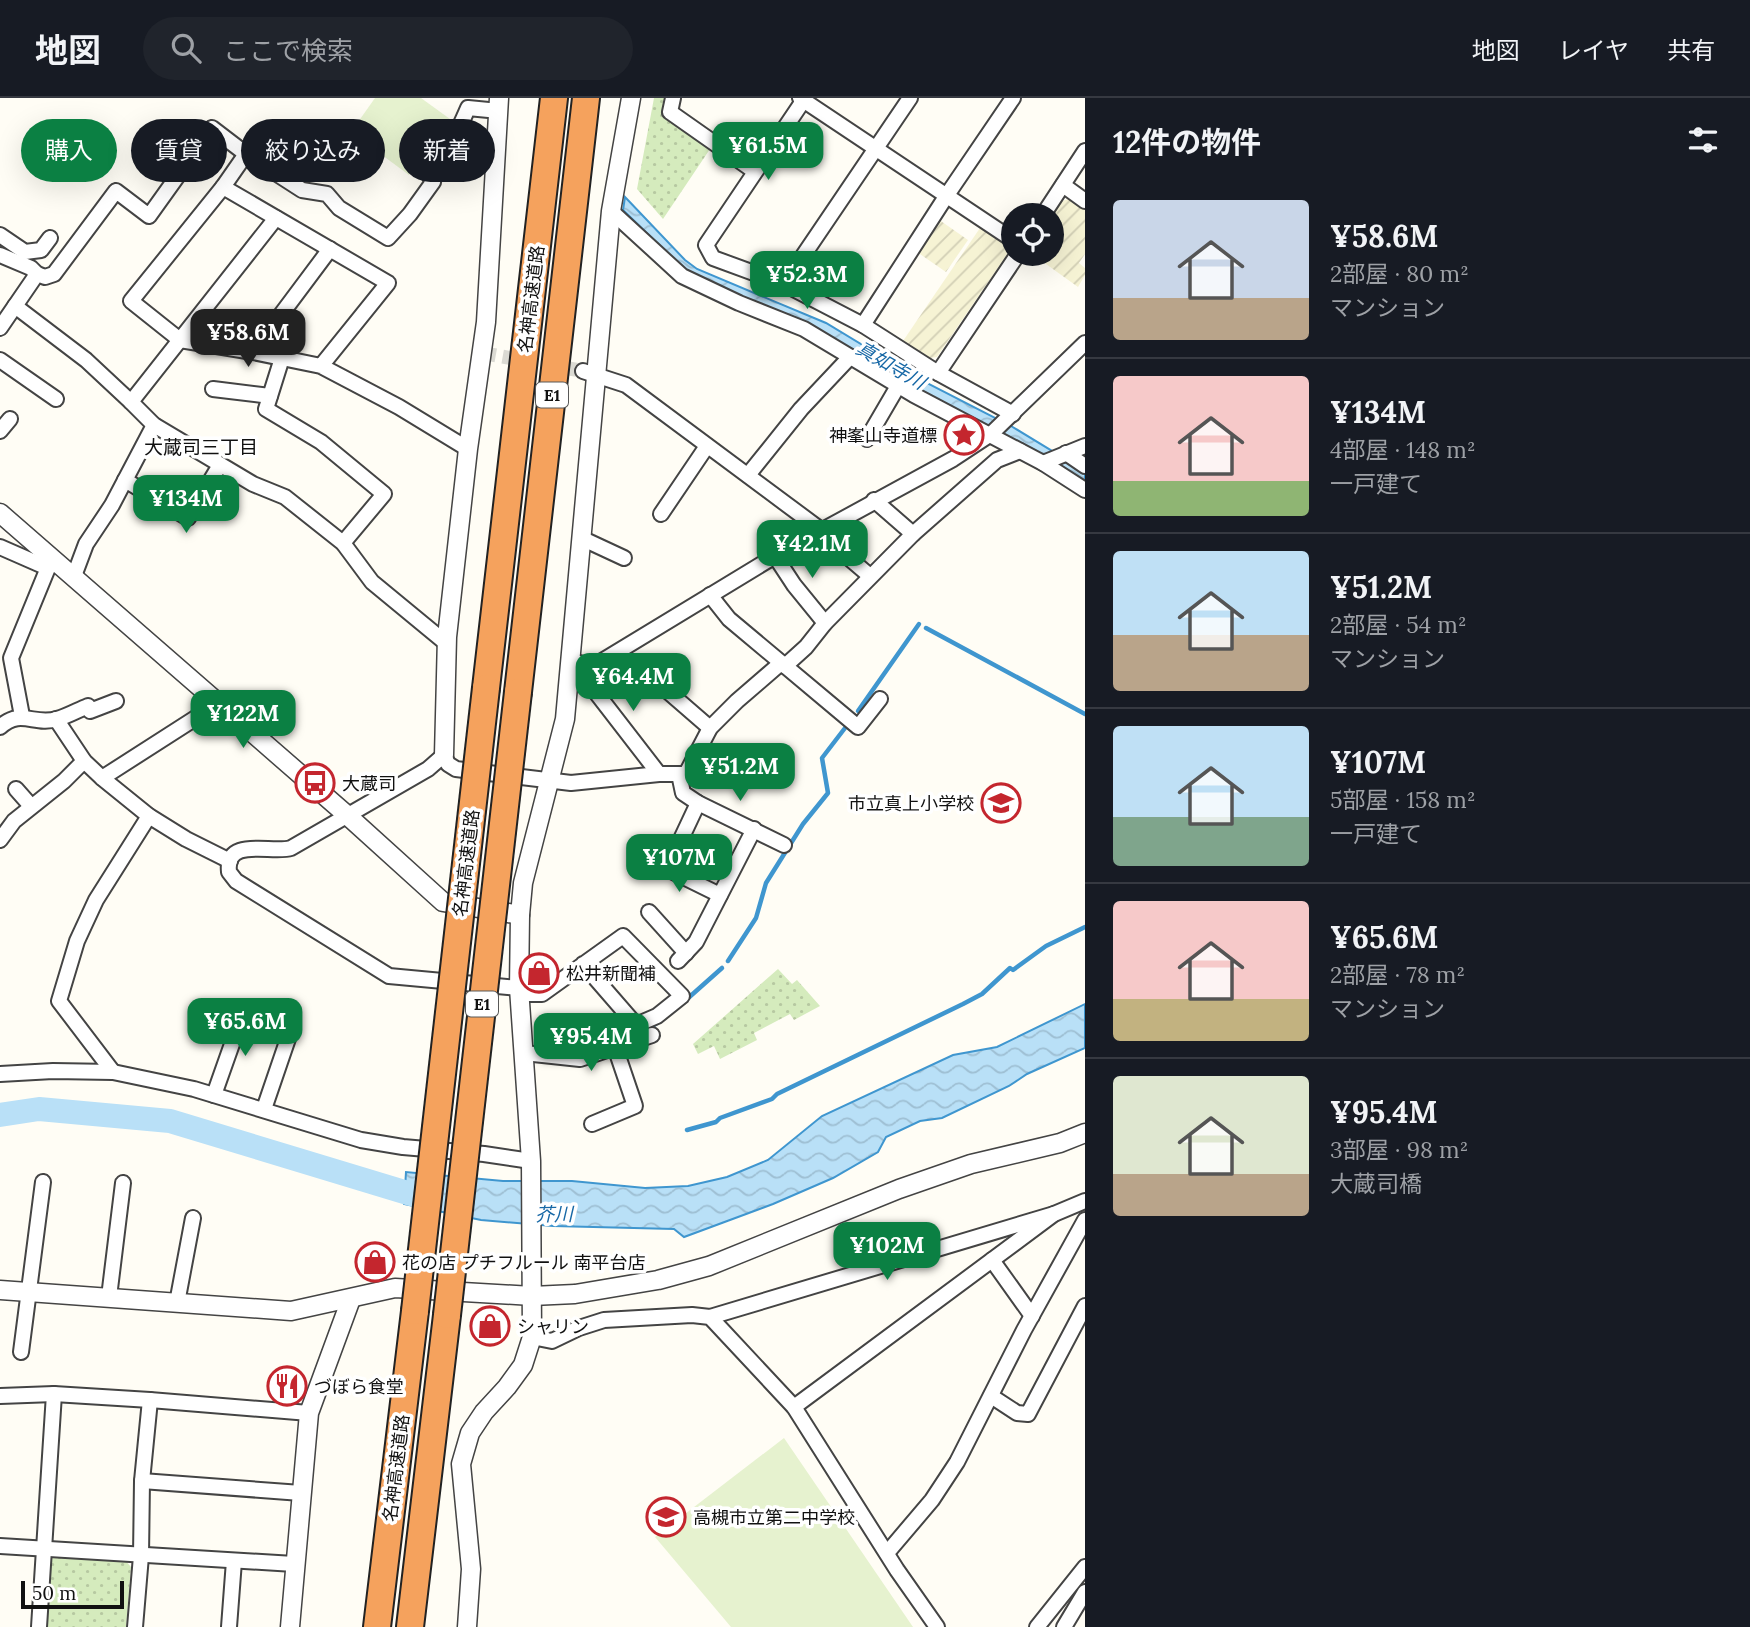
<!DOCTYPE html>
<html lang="ja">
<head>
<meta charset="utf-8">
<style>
	:root { --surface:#171b24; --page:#20242c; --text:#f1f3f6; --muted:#9ea1a6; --line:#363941; --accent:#0b8043 }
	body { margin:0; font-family:Lora,"Noto Sans JP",serif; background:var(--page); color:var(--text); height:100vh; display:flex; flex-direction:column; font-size:26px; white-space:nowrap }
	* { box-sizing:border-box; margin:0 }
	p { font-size:23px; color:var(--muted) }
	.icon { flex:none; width:38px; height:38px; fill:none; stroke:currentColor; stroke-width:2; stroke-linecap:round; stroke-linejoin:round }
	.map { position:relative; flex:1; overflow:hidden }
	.sheet { display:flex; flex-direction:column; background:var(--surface); width:665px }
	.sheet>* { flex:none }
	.guide { position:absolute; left:21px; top:21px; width:665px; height:63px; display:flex; gap:14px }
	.fabs { position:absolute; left:1001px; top:105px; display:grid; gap:14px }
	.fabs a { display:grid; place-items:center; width:63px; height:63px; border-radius:50%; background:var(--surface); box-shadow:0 7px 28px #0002; font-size:35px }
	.scale { position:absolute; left:21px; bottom:18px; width:103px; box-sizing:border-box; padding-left:7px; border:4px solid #111; border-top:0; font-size:19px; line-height:24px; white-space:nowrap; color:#111; -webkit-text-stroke:5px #fff; paint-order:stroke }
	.price { position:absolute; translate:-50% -60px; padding:0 16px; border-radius:14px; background:var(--accent); color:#fff; font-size:23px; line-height:46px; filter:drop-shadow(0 2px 4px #0008) }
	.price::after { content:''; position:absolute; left:50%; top:42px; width:21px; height:16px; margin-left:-10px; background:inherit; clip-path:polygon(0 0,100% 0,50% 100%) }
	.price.selected { background:#222; color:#fff }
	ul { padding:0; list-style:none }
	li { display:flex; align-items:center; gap:21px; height:175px; padding:0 28px }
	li+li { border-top:2px solid var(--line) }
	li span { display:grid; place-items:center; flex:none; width:196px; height:140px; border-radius:7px; color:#555 }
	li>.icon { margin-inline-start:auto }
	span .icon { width:84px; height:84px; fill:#fffc; stroke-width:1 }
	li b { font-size:30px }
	h2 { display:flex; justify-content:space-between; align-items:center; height:84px; padding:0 28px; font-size:30px }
	.pill { padding:0 24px; border-radius:32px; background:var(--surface); box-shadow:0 7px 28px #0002; font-size:24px; line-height:63px }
	.pill.selected { background:var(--accent); color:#fff }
	header { display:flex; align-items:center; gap:42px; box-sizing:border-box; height:98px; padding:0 35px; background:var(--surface); border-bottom:2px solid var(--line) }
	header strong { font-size:33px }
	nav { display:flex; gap:38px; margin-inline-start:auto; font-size:24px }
	.search { width:490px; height:63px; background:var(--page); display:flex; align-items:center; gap:18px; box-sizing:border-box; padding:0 24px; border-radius:38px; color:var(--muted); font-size:26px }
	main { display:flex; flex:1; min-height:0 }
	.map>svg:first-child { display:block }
</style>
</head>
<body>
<header>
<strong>地図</strong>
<div class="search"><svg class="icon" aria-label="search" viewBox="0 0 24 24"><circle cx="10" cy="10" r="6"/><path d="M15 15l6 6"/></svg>ここで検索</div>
<nav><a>地図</a><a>レイヤ</a><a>共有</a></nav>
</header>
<main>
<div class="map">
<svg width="1085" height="1529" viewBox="0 0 1085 1529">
	<defs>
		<pattern id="farmland-furrows" width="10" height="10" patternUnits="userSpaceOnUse" patternTransform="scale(1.75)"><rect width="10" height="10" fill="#f6f3d4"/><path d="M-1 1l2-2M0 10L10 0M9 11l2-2" fill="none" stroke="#d2cfb5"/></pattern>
		<pattern id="park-dots" width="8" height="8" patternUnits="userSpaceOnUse" patternTransform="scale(1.75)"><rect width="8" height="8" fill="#d5ebbd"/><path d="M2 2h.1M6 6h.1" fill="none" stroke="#b6c8a1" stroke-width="1.8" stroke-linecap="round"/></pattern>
		<pattern id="water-waves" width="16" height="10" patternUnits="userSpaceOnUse" patternTransform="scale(1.75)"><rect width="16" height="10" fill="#b9e0f7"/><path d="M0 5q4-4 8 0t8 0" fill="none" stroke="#9ebfd3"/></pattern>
	</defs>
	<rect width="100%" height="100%" fill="#fffdf5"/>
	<g fill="url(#farmland-furrows)">
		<path d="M1072,100L1085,111V156L1079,165L1085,170V177L1078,189L1032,156H1052V118L1062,103Z"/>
		<path d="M938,121L968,142L946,174L917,154Z"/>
		<path d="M980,130L1009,148L1010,152L937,259L930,260L903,243Z"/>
	</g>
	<g fill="url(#park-dots)">
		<path d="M654,0H667L663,18L709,46L710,51L663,121L637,91Z"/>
		<path d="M778,871L792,886L797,882L820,908L794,922L790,916L754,935L757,942L720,961L714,948L698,956L693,946Z"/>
		<path d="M51,1456L125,1462L131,1469L126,1529H45L48,1460Z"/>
	</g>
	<g fill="#e6f2cf">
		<path d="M375,0H421L450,21L409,77L351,34Z"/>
		<path d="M784,1340L913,1529H731L655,1439Z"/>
	</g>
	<g fill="url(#water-waves)" stroke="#3f96cf" stroke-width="2">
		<path d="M625,99L685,162L697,171L826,225L917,280L1011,328L1085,373V385L1014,342L938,302L860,255L808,229L690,177L623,112Z"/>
		<path d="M1085,906V950L1027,976L1009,988L942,1020L920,1023L886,1039L878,1054L833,1080L773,1106L684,1139L674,1131L553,1128L481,1122L404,1106L406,1074L503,1083H572L645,1090L688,1088L727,1079L768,1062L822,1018L953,957L997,949Z"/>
	</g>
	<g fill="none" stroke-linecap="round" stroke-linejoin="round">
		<g stroke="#3f96cf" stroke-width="4.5">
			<path d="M926,530L1085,616"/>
			<path d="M858,613L919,526"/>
			<path d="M728,863L756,820L766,785L803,726L828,695L822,660L845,630"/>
			<path d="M686,902L722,870"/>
			<path d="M540,946L578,949L651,929L660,923"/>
			<path d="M687,1032L716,1024L720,1020L772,1001L777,996L963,906L982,896L1010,870L1013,872L1046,848L1085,829"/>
		</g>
		<path stroke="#b9e0f7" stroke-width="24" d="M0,1017L39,1011L170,1023L434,1103"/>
		<path stroke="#dbdad3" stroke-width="14" stroke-dasharray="14 7" stroke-linecap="butt" d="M482,255L583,273"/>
		<g stroke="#444" stroke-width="18">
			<g id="minor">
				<path d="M673,0L670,14L754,73"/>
				<path d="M800,0L1013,142"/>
				<path d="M805,0L706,147L713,160L784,186L863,227L938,275L1013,316"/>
				<path d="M1063,87L1085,103"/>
				<path d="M223,89L246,56"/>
				<path d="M611,113L682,178L739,205L804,231L914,297L1043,365L1085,392"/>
				<path d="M1043,117L1085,53"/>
				<path d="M276,120L131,304L154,327L253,386L285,399L343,445L372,484L446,545"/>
				<path d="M0,137L25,154L41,152L50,140"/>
				<path d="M0,157L31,170L37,176"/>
				<path d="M784,186L910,0"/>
				<path d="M15,208L86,262L131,304"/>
				<path d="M863,227L947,97L1013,0"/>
				<path d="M0,230L37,176L45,179L54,176L116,93L149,118L212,30L246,56L302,92L327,96L339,110L388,140L410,116L433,84L425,70C450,52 456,38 468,10L499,13"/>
				<path d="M253,254L330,151"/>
				<path d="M282,260L266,311L321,344L384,396L343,445"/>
				<path d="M0,262L56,301"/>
				<path d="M321,268L388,185L223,89L131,203L180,242L253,254L321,268L399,309L468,351"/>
				<path d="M583,273L626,287L821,432L829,443L870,478"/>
				<path d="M938,275L1018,156"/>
				<path d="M213,291L270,298"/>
				<path d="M0,333L10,321"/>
				<path d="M867,341L898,288"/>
				<path d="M1066,355L1085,368"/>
				<path d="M1043,365L1085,348"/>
				<path d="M748,377L801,311L850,259"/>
				<path d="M125,382L188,420L220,367"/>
				<path d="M874,402L913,436"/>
				<path d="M661,416L707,348"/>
				<path d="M581,440L624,460"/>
				<path d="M0,449L48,470"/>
				<path d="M775,458L794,487L825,525"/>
				<path d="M74,478L86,446L112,407L154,327"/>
				<path d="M710,497L729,521L858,629L880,601"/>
				<path d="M570,563L594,568L775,458L953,361L991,336L1085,245"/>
				<path d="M584,566L591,588L659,676"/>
				<path d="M785,568L806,549L825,525L913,436L997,362L1020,353"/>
				<path d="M657,584L710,630"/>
				<path d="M22,618L11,560L52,460"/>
				<path d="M56,621L84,663L102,680L149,718L186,741L230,763"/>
				<path d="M0,629C21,610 34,628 57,621C68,618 78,612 88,608L90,613L116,603"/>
				<path d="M679,676L683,695L698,705L784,747"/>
				<path d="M102,680L219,605"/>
				<path d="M16,691L31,708"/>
				<path d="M0,742L14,723L64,683L84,663"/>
				<path d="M653,764L720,797"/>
				<path d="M667,771L698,705"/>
				<path d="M649,814L686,855"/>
				<path d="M678,863L696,844L754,731"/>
				<path d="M519,890L389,878L236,783L229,774C225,738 272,756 291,750L428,671L444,657L448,666L456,671L571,685L659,676H686L710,630L737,603L781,565"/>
				<path d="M519,896H542L623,838L682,898L657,918L636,927L583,866"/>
				<path d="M524,955L580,961L652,937"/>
				<path d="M113,974L59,903L77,843L96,802L149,718"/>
				<path d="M0,976L53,973L113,974L194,991L361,1042L403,1049L484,1056L531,1063"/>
				<path d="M214,997L244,912"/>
				<path d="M264,1011L293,926"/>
				<path d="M592,1026L635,1008L615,949"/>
				<path d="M992,1162L1032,1218"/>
				<path d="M109,1199L123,1085"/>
				<path d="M177,1205L193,1120"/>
				<path d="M710,1219L1054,1116"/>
				<path d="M532,1239L552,1243L579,1230L604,1222L692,1217L710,1219L794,1309L897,1472L937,1529"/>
				<path d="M21,1254L43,1084"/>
				<path d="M0,1298L54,1296L150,1302L309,1315"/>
				<path d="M991,1298L1017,1315L1028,1316L1085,1208"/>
				<path d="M794,1309L1054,1116L1085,1103"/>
				<path d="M142,1383L301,1395"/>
				<path d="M0,1448L294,1466"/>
				<path d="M887,1455L932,1402L957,1364L1024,1232L1085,1122"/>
				<path d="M39,1529L54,1296"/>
				<path d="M135,1529L141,1458L142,1383L150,1302"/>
				<path d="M229,1529L234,1463"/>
				<path d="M1037,1529L1085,1469"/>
				<path d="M1064,1529L1085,1494"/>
			</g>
		</g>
		<g stroke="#444" stroke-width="21">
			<g id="tertiary">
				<path d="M0,415L348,718L443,804L520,817"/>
				<path d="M444,657L447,539L468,351L486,224L499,0"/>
				<path d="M0,1192L291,1213L395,1190L532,1198L575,1196L658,1182L709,1168L899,1091L971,1066L1060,1045L1085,1035"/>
				<path d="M290,1529L309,1315L351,1201"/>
				<path d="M467,1529L471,1471L461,1366L470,1335L484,1314L507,1289L523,1267L532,1239L531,1063L519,890L520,817L523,785L565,621L611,113L631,0"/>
			</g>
		</g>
		<g stroke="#222" stroke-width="30">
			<g id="motorway">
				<path d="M486,590L554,0"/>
				<path d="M518,594L586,0"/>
				<path d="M377,1529L415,1213"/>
				<path d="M410,1529L447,1217"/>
			</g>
		</g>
		<use href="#minor" stroke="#fff" stroke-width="14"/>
		<use href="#tertiary" stroke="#fff" stroke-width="18"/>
		<use href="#motorway" stroke="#f5a25d" stroke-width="26"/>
		<g stroke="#222" stroke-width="30" stroke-linecap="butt">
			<g id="motorway-bridge">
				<path d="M415,1213L486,590"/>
				<path d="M447,1217L518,594"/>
			</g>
		</g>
		<use href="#motorway-bridge" stroke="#f5a25d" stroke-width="26"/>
	</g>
	<defs>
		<g id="sight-ring" transform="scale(2.0125)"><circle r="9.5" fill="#fff" stroke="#c4262e" stroke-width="1.5"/><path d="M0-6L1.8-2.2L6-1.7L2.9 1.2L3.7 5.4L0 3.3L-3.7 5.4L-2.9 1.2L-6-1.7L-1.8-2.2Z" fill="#c4262e"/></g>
		<g id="bus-ring" transform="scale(2.0125)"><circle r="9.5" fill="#fff" stroke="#c4262e" stroke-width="1.5"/><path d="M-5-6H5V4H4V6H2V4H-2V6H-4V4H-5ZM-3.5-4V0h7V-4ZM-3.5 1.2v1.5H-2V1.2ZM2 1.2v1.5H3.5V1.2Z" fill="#c4262e"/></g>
		<g id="school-ring" transform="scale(2.0125)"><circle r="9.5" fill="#fff" stroke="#c4262e" stroke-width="1.5"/><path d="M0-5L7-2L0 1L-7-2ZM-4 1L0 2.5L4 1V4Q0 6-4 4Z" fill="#c4262e"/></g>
		<g id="shop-ring" transform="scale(2.0125)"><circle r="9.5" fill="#fff" stroke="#c4262e" stroke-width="1.5"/><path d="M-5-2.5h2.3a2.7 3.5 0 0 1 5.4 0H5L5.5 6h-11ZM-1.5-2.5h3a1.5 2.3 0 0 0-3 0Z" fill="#c4262e"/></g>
		<g id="restaurant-ring" transform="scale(2.0125)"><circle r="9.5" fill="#fff" stroke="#c4262e" stroke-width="1.5"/><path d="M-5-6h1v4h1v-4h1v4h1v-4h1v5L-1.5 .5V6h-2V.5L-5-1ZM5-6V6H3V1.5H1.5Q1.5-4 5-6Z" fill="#c4262e"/></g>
	</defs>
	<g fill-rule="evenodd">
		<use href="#sight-ring" x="964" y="337"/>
		<use href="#bus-ring" x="315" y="685"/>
		<use href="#school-ring" x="1001" y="705"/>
		<use href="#shop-ring" x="539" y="875"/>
		<use href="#shop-ring" x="375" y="1164"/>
		<use href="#shop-ring" x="490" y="1228"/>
		<use href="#restaurant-ring" x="287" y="1288"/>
		<use href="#school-ring" x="666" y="1419"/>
	</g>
	<g text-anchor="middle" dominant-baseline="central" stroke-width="7" stroke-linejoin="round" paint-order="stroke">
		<g fill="#fff" stroke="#585858" stroke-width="2">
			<rect x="536" y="284.5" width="32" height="25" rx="5"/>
			<rect x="466" y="893.5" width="32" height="25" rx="5"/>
		</g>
		<g font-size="16" font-weight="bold" fill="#111">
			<text x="552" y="297">E1</text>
			<text x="482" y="906">E1</text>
		</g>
		<g font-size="18" fill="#111" stroke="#fff">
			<text transform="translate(531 201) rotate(-83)">名神高速道路</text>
			<text transform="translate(466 765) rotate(-83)">名神高速道路</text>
			<text transform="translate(396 1370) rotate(-83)">名神高速道路</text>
		</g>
		<g font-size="18" fill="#111" stroke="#fff" text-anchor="start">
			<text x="937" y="337" text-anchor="end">神峯山寺道標</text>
			<text x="342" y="685">大蔵司</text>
			<text x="974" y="705" text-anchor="end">市立真上小学校</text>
			<text x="566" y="875">松井新聞補</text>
			<text x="402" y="1164">花の店 プチフルール 南平台店</text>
			<text x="517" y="1228">シャリン</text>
			<text x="314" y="1288">づぼら食堂</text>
			<text x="693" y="1419">高槻市立第二中学校</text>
		</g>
		<g font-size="19" font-style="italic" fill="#1768a6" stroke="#fff">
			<text transform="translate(891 267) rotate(30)">真如寺川</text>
			<text transform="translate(554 1116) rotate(-1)">芥川</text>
		</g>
		<g font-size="19" fill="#111" stroke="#fff">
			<text x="201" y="349">大蔵司三丁目</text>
		</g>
	</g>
</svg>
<div class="fabs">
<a><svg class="icon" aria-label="locate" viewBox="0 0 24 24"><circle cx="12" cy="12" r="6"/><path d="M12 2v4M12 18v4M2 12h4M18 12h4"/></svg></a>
</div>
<div class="scale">50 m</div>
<b class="price" style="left:768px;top:84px">¥61.5M</b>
<b class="price" style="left:807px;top:213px">¥52.3M</b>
<b class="price selected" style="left:248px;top:271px">¥58.6M</b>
<b class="price" style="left:186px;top:437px">¥134M</b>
<b class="price" style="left:812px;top:482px">¥42.1M</b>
<b class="price" style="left:633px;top:615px">¥64.4M</b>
<b class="price" style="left:243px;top:652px">¥122M</b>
<b class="price" style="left:740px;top:705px">¥51.2M</b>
<b class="price" style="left:679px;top:796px">¥107M</b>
<b class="price" style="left:245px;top:960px">¥65.6M</b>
<b class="price" style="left:591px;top:975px">¥95.4M</b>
<b class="price" style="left:887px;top:1184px">¥102M</b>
<div class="guide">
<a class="pill selected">購入</a>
<a class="pill">賃貸</a>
<a class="pill">絞り込み</a>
<a class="pill">新着</a>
</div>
</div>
<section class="sheet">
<h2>12件の物件<svg class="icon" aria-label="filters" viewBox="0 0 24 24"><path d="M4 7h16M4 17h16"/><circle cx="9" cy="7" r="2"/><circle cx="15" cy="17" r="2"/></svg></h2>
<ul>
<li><span style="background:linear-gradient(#c9d6e8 70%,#b9a48a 0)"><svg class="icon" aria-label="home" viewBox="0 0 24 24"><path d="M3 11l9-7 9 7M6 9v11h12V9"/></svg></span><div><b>¥58.6M</b><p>2部屋 · 80 m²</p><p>マンション</p></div></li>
<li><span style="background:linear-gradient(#f6c9c9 75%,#8fb573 0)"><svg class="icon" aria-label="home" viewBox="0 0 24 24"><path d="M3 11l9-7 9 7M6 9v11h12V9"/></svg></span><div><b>¥134M</b><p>4部屋 · 148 m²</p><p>一戸建て</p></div></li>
<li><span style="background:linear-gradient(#bfe0f5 60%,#b9a48a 0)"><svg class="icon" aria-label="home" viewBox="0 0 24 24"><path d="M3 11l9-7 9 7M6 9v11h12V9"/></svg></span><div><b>¥51.2M</b><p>2部屋 · 54 m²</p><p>マンション</p></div></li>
<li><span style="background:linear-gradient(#bfe0f5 65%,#7fa58c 0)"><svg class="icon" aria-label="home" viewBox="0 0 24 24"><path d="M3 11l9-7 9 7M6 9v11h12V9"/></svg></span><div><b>¥107M</b><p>5部屋 · 158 m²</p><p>一戸建て</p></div></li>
<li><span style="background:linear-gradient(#f6c9c9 70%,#c2b280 0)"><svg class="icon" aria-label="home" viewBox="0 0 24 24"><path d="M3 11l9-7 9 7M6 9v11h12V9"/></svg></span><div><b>¥65.6M</b><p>2部屋 · 78 m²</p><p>マンション</p></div></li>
<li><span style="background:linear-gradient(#dfe7d0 70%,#b9a48a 0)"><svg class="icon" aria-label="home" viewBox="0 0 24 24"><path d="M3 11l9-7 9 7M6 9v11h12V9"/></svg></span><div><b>¥95.4M</b><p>3部屋 · 98 m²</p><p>大蔵司橋</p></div></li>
</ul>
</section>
</main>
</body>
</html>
